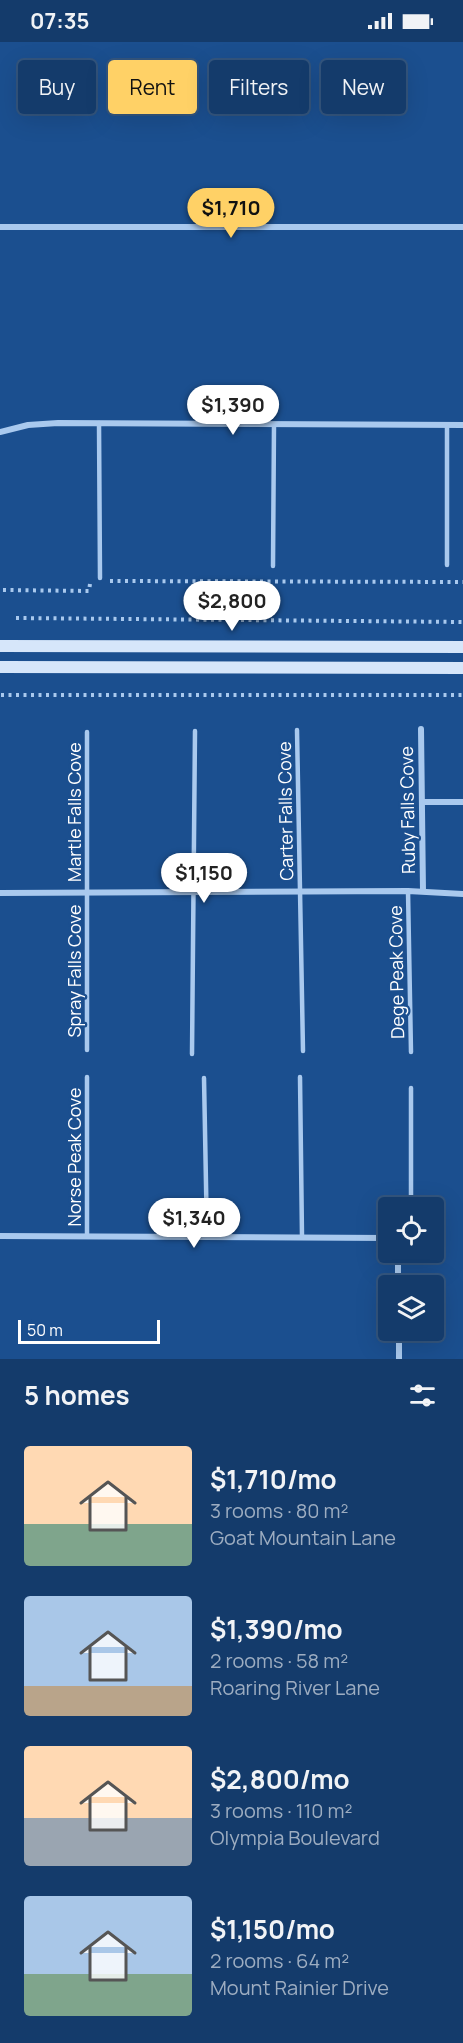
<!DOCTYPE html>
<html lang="en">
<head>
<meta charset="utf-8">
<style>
	:root { --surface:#143b6b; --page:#1d4271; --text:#f1f3f6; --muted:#9dadc1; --line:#33557e; --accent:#ffd166 }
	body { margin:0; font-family:Manrope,sans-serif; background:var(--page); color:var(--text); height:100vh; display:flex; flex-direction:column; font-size:22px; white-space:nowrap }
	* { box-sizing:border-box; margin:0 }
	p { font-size:20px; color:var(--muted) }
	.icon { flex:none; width:33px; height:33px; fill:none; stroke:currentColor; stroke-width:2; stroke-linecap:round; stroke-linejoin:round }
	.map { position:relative; height:1317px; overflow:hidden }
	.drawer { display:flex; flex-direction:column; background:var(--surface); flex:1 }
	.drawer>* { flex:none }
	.banner { position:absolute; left:18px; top:18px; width:428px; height:54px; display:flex; gap:12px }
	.tools { position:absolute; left:378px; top:1155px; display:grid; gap:12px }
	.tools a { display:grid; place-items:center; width:66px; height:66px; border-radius:6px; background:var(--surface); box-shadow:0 6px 24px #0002,0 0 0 2px var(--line); font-size:30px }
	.scale { position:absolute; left:18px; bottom:15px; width:142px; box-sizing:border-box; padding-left:6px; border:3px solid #fff; border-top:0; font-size:16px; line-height:21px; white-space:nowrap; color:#fff; -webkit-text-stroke:4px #1b4f8f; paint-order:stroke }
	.price { position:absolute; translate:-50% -51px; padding:0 14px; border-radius:21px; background:#fff; color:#222; font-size:20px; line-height:39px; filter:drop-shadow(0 2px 3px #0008) }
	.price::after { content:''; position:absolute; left:50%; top:36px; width:18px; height:14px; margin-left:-9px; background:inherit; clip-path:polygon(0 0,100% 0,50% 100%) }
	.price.current { background:var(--accent); color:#111 }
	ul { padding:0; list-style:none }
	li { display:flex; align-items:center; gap:18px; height:150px; padding:0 24px }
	li span { display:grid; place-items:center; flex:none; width:168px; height:120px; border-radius:6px; color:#555 }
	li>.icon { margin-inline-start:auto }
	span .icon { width:72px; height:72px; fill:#fffc; stroke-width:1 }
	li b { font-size:26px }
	h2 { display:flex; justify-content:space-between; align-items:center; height:72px; padding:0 24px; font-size:26px }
	.pill { padding:0 21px; border-radius:6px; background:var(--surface); box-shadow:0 6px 24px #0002,0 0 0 2px var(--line); font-size:21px; line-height:54px }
	.pill.current { background:var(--accent); color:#111 }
	.status { display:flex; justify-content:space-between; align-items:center; height:42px; padding:0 30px; background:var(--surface); direction:ltr }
	.status svg { height:16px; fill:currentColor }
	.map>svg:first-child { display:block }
</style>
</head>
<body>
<div class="status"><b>07:35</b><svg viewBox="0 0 49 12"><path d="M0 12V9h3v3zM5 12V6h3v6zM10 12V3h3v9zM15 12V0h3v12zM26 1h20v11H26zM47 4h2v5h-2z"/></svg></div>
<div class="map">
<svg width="463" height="1317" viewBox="0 0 463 1317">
	<rect width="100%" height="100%" fill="#1b4f8f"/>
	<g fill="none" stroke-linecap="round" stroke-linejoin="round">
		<g stroke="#a9c9ee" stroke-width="4" stroke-dasharray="3 4.5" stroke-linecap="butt">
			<path d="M110,539L463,540"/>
			<path d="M3,548L89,549L90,542"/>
			<path d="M16,576L463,580"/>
			<path d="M1,653H463"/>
		</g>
		<g stroke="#a9c9ee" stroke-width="4.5">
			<path d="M99,381L100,536"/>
			<path d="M447,383V523"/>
			<path d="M273,524L274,382"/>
			<path d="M297,688L303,1009"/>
			<path d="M87,690V1008"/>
			<path d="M408,849L411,1010"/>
			<path d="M192,1012L195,689"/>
			<path d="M87,1035V1194"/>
			<path d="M300,1035L302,1195"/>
			<path d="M204,1036L207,1195"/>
			<path d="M411,1046V1166"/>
		</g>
		<g stroke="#a9c9ee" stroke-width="6">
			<path d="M0,185H463"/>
			<path d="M0,390L28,383L58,381L463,383"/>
			<path d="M421,687L423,849"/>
			<path d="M422,760H463"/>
			<path d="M0,851L408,849L463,852"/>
			<path d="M0,1194L388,1196"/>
			<path d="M398,1210V1244"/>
			<path d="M399,1288V1317"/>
		</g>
		<g stroke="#d6e6fa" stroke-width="12">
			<path d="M0,604L463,605"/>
			<path d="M0,625L463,626"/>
		</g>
	</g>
	<g text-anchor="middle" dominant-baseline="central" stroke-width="4.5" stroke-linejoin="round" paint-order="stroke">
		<g font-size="18" fill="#fff" stroke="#1b4f8f">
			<text transform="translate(407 768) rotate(-91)">Ruby Falls Cove</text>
			<text transform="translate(285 769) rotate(-91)">Carter Falls Cove</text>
			<text transform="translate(74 770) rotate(-90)">Martle Falls Cove</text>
			<text transform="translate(74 929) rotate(-90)">Spray Falls Cove</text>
			<text transform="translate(396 930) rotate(-91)">Dege Peak Cove</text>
			<text transform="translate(74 1115) rotate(-90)">Norse Peak Cove</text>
		</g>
	</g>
</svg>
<div class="tools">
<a><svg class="icon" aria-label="locate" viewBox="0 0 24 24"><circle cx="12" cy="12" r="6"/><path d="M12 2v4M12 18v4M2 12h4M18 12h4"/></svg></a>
<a><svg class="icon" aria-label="layers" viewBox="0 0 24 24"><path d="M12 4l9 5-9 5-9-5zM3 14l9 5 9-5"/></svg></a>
</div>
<div class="scale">50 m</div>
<b class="price current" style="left:231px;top:197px">$1,710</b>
<b class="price" style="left:233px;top:394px">$1,390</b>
<b class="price" style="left:232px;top:590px">$2,800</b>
<b class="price" style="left:204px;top:862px">$1,150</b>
<b class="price" style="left:194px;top:1207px">$1,340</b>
<div class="banner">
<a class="pill">Buy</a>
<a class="pill current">Rent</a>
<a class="pill">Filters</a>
<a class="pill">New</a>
</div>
</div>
<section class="drawer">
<h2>5 homes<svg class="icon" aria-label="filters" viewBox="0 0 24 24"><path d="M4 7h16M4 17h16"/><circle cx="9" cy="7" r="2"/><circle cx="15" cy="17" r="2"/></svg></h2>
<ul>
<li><span style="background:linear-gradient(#ffd9b3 65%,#7fa58c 0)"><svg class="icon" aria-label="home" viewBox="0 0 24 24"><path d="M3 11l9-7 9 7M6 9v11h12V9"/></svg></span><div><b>$1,710/mo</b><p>3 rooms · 80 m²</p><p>Goat Mountain Lane</p></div></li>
<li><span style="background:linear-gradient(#a9c7e8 75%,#b9a48a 0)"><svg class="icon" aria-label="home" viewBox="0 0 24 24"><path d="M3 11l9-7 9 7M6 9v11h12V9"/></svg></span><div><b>$1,390/mo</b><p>2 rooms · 58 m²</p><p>Roaring River Lane</p></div></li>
<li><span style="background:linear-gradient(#ffd9b3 60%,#9aa5b1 0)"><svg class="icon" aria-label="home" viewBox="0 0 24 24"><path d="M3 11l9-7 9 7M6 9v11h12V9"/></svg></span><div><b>$2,800/mo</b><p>3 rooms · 110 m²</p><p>Olympia Boulevard</p></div></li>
<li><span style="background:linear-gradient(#a9c7e8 65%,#7fa58c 0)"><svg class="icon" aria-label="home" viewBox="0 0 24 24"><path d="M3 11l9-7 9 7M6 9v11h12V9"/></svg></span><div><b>$1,150/mo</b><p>2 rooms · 64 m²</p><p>Mount Rainier Drive</p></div></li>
</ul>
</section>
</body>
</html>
